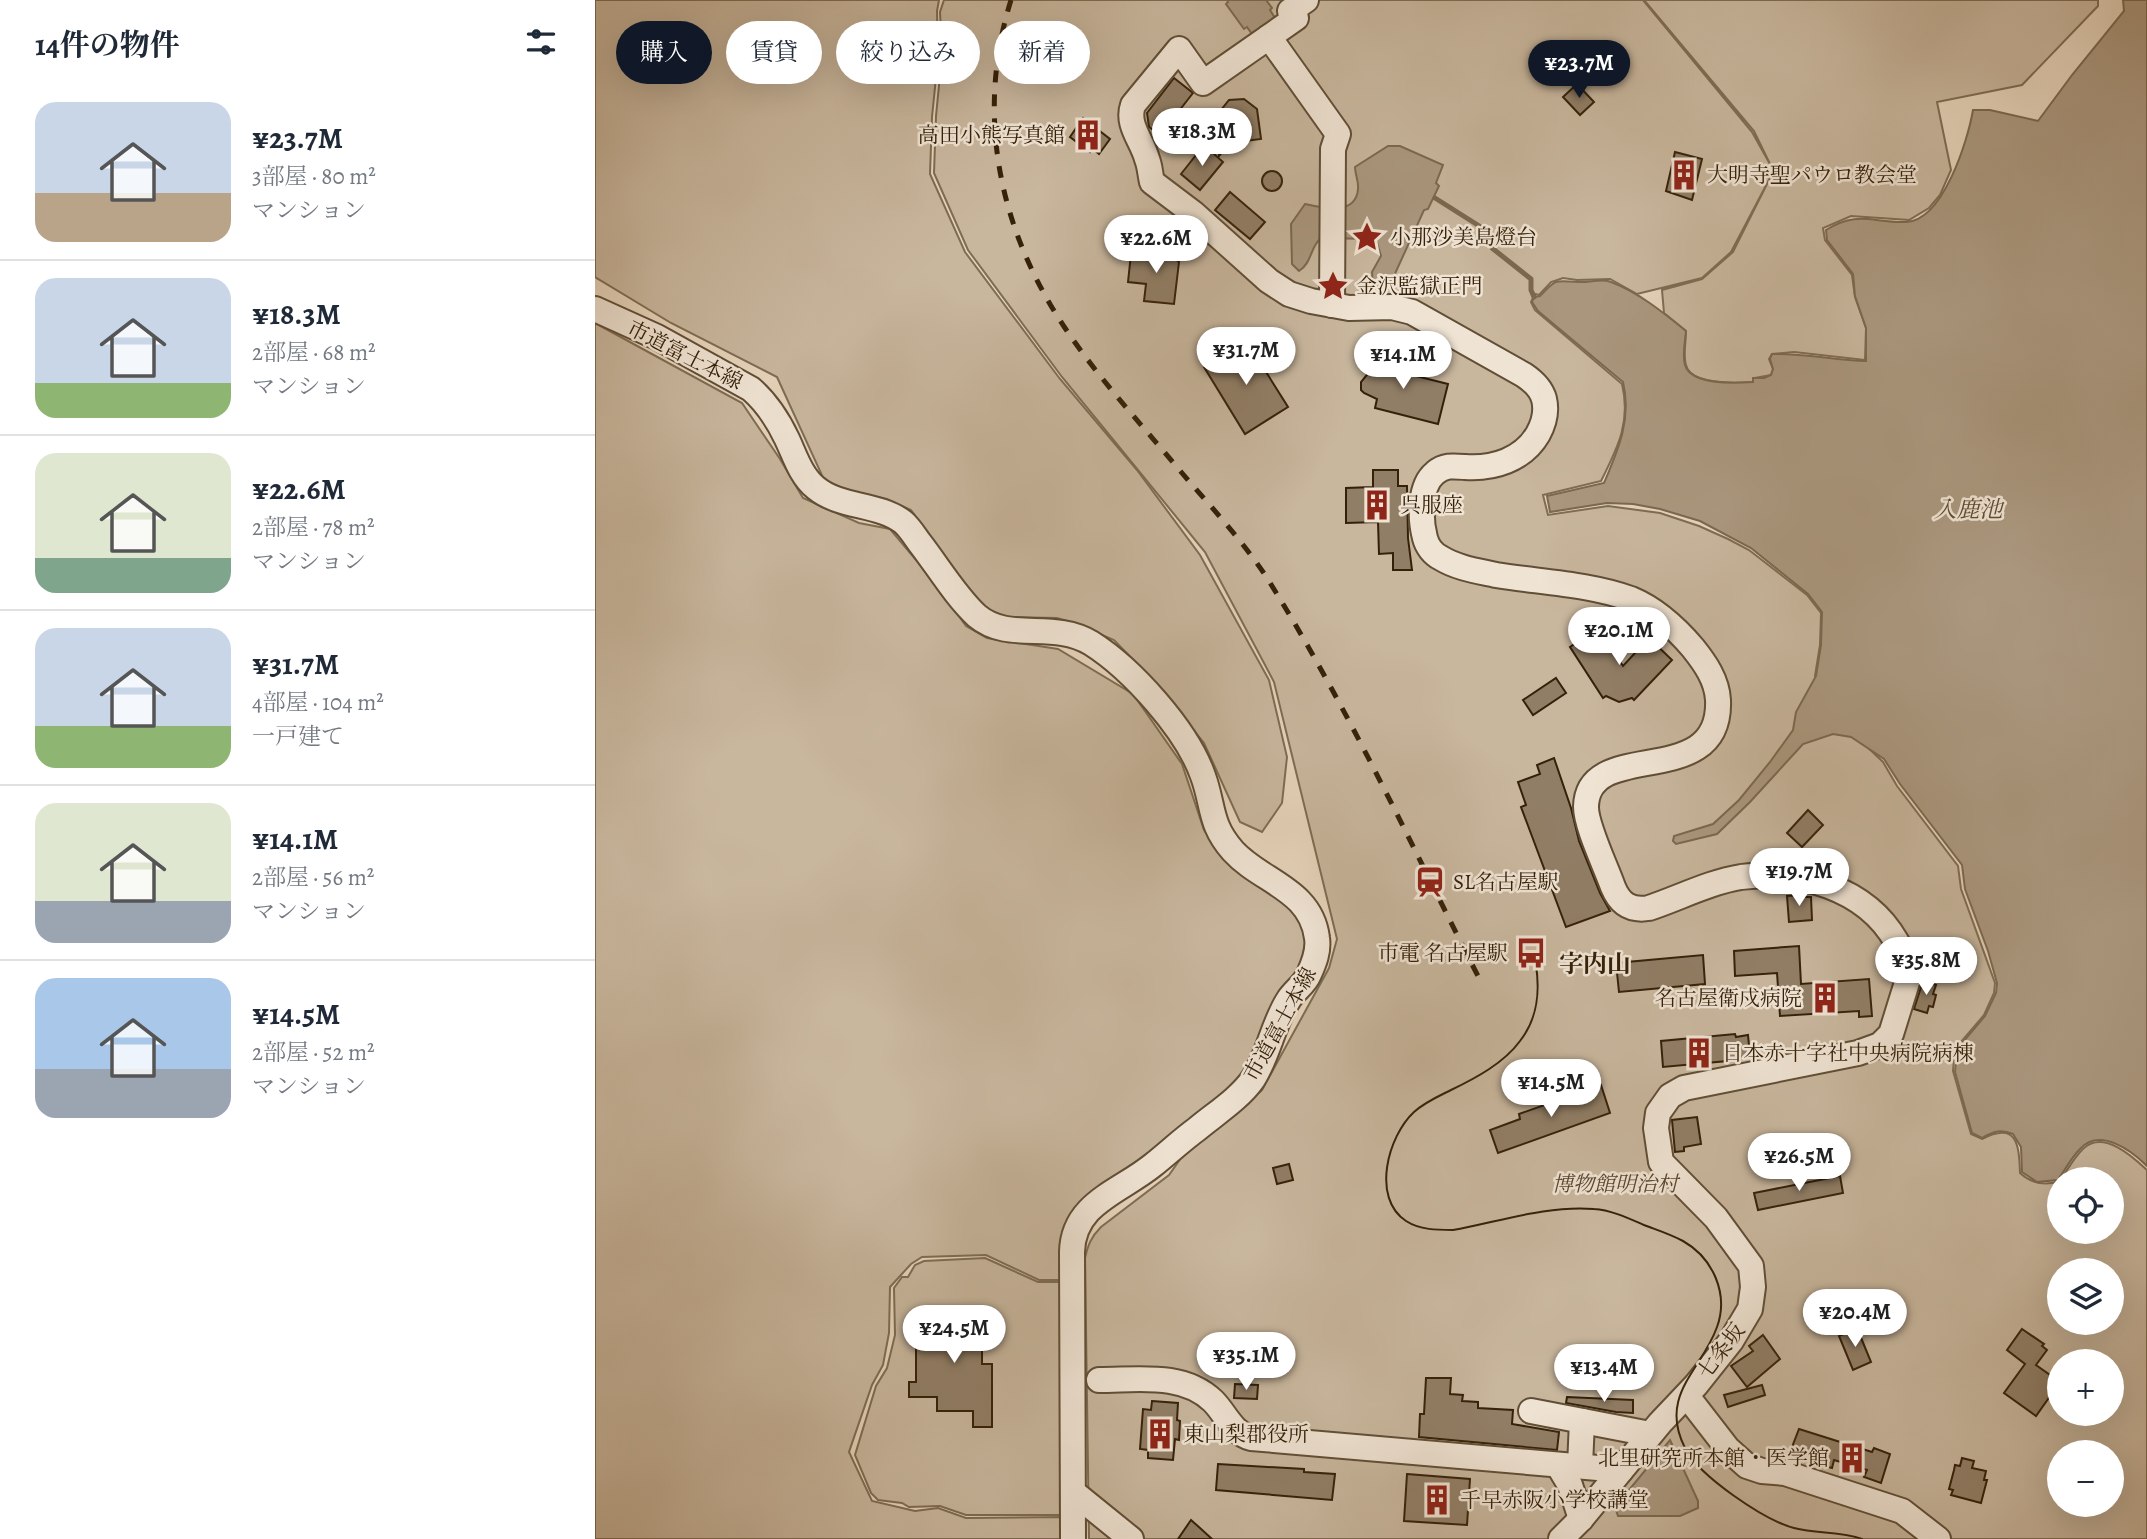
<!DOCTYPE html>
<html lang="ja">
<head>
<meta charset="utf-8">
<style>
	:root { --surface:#fff; --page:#f2f2f3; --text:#1f2937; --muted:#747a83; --line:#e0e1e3; --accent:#111827 }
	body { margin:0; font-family:Alegreya,"Noto Serif JP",serif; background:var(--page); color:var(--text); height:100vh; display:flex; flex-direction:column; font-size:26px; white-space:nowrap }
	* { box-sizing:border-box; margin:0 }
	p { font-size:23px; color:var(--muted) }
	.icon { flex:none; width:38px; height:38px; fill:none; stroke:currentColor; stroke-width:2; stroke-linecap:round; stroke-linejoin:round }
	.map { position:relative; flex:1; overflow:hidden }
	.side { display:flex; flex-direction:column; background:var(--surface); width:595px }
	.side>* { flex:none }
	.guide { position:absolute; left:21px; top:21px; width:665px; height:63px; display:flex; gap:14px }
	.tools { position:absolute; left:1452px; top:1167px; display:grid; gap:14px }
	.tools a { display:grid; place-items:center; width:77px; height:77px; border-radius:50%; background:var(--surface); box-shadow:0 7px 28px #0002; font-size:35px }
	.price { position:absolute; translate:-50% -60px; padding:0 16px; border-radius:24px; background:#fff; color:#222; font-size:23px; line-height:46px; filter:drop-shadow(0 2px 4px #0008) }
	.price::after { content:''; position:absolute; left:50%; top:42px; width:21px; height:16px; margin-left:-10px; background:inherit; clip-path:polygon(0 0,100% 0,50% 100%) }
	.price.selected { background:var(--accent); color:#fff }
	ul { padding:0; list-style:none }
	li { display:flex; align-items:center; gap:21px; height:175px; padding:0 35px }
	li+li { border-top:2px solid var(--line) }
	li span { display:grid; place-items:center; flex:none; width:196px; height:140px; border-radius:21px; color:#555 }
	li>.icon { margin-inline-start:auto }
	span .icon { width:84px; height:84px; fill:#fffc; stroke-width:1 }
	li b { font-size:30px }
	h2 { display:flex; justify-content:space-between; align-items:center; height:84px; padding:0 35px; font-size:30px }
	.tag { padding:0 24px; border-radius:32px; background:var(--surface); box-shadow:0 7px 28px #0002; font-size:24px; line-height:63px }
	.tag.selected { background:var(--accent); color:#fff }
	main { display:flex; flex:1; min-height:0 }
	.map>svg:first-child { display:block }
</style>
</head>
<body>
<main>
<section class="side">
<h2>14件の物件<svg class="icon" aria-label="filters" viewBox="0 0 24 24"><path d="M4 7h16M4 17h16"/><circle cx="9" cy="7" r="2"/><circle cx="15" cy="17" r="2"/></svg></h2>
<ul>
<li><span style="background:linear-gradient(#c9d6e8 65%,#b9a48a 0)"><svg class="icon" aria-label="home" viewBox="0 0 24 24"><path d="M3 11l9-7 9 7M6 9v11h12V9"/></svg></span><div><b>¥23.7M</b><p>3部屋 · 80 m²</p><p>マンション</p></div></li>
<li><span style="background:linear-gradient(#c9d6e8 75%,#8fb573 0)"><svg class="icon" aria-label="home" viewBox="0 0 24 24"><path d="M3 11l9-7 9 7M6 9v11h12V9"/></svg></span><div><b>¥18.3M</b><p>2部屋 · 68 m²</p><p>マンション</p></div></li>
<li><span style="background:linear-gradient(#dfe7d0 75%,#7fa58c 0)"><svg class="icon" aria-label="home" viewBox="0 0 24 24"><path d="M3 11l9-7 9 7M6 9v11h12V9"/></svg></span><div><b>¥22.6M</b><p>2部屋 · 78 m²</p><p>マンション</p></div></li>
<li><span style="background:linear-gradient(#c9d6e8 70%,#8fb573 0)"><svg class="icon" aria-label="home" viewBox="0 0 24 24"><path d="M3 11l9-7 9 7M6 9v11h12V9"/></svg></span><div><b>¥31.7M</b><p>4部屋 · 104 m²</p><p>一戸建て</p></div></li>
<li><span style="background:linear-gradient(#dfe7d0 70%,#9aa5b1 0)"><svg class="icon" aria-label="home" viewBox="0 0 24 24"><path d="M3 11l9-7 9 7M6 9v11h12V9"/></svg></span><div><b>¥14.1M</b><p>2部屋 · 56 m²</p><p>マンション</p></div></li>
<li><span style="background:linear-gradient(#a9c7e8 65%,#9aa5b1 0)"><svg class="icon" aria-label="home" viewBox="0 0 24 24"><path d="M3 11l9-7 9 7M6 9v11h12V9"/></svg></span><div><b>¥14.5M</b><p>2部屋 · 52 m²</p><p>マンション</p></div></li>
</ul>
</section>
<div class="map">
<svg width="1552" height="1539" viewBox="0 0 1552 1539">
	<rect width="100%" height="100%" fill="#e6d4bb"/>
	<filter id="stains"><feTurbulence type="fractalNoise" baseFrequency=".00286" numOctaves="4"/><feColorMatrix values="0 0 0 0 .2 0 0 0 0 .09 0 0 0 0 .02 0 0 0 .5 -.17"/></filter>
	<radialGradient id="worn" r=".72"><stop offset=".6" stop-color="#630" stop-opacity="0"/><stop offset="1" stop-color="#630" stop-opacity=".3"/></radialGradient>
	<g fill="#c8b69d" stroke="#7e6c53" stroke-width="2" fill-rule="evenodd">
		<path d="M0,0H344L342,11L343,58L337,117L335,174L370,252L465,379L542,470L605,555L674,680L692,757L687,803L667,832L645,822L609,743L556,678L519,640L479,623L462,618L410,617L386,606L316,510L292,499L262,493L230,482L182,377L76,323L0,277Z"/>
		<path d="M349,0H1048L1157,132L1176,166L1159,131L1049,0H1503V6L1427,85L1342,102L1356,170L1345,195L1334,208L1314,220L1256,216L1228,228L1230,240L1257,275L1260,297L1271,328L1270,360L1199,352L1177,354L1174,359L1178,369L1176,375L1159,378L1158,382C1142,383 1096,386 1091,365C1088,355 1091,342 1091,331L1069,313L1067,290L1107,279L1138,252L1176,176L1136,252L1107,278L1042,294L1015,279L982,280L968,278L956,282L944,295L940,294L936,302L940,310L1027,384C1036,422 1023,447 1006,481L948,495L953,515L1013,506L1065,513L1104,526L1133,539L1154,550L1212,595L1226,613L1225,645L1220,676L1233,713L1246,722L1288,762L1302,786L1363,866L1366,889L1400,983L1399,993L1389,1015L1360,1049L1358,1071L1376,1134L1387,1139C1422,1121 1424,1144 1425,1173C1437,1184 1450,1186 1465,1181V1232H1517V1180L1466,1179C1473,1169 1480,1156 1489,1148C1509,1130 1538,1157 1552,1170V1539H494L490,1258C493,1245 496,1237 506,1227L574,1175L586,1158L667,1090L734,968L742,939L679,682L610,552L467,377L373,250L339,173L341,116L347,55L345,12ZM1465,1270H1517V1323H1465ZM1465,1362H1517V1414H1465ZM1465,1452H1517V1505H1465Z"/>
		<path d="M0,323L147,403L185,459L208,498L264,523L295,529L338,580L371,626L392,638L463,649L538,694L587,764L609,830L630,858L687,897L716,938L715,949L651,1076L571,1143L491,1199L469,1280H444L391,1255L327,1257L316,1264L295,1287L294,1333L288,1365L277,1385L254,1452L277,1501L320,1511L343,1508L371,1518L470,1517L469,1539H0Z"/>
		<path d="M390,1258L443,1282H469L472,1515H371L345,1506L314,1507L307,1503L283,1500L276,1493L260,1455L281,1386L292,1368L300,1335L299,1288L307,1277H313L320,1265L329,1261Z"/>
	</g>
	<g fill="#aa977e" stroke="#7b684f" stroke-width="2">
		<path d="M632,0H671L677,8L675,10L680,18L657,34L652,27L649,29L631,4L633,2Z"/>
		<path d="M1528,0H1552V1166C1537,1151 1505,1127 1485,1149C1476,1158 1470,1170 1463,1180L1442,1182L1427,1172L1426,1147L1418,1134C1406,1129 1399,1131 1387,1138L1377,1133L1360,1072L1362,1049L1390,1016L1401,993L1402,983L1393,951L1370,889L1367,865L1305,784L1289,759L1256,737L1238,734L1208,744L1155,802L1122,834L1081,844L1078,841L1079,836L1118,824L1144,800L1175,762L1198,730L1201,712L1221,676L1226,645L1227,612L1213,594L1156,548L1105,521L1065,509L1038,504L1012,503L955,512L952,496L1009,483C1023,450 1037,419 1028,382L943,311L937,302L939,297L945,296C962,278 959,281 983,282C994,283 1006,278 1016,282C1043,292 1069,313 1091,331C1090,342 1087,356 1090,365C1096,386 1142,383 1158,382V378H1169L1176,375L1178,369L1175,359L1177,354C1208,353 1239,360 1271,361V328L1260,296L1258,274L1232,240L1231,230C1263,210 1277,223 1311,222C1348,221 1373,140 1378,110H1395L1443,121L1477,75L1529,11Z"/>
		<path d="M793,146H805L848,165L841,183L844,186L833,209L829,210L793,289L778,286L777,272L786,256L782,243L777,239L726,238C715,247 717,263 704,271L697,264L696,224L710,204C728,208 761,216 763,189C764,182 760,174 760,167Z"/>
		<path d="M1075,1440L1103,1501V1508L1085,1516H1023L1020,1507Z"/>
	</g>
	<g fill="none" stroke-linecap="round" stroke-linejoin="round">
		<path stroke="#7b684f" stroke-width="5" d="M840,198L889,229L897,248L936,279V290L939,297"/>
	</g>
	<g fill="#917e66" stroke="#352109" stroke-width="2">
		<path d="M579,78L598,93L565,135L554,127L552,113Z"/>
		<path d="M982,84L999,102L985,115L968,97Z"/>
		<path d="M649,99L662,109L666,139L635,143L624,156L622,115L634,100Z"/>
		<path d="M488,118L515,139L504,154L497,148L495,152L475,137Z"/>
		<path d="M609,145L628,162L605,190L586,174Z"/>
		<path d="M1080,152L1107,159L1097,200L1071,191Z"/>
		<circle cx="677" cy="181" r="10"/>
		<path d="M635,192L670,222L655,239L620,210Z"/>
		<path d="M557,240L584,262L579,304L549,301L551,284L533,282L536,254L555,257Z"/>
		<path d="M651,340L693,407L650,434L609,367Z"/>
		<path d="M794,347L789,368L853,384L843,424L780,408L782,399L769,393L766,390V382L780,365L770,362L774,348L790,352Z"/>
		<path d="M778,470H803V486H812L813,538L817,570H798V553L784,554L783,522L751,523V488L778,487Z"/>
		<path d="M1003,628L1028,666L1054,638L1077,660L1039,700L1037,698L1024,702L1011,696L1008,698L975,647Z"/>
		<path d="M961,678L971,693L938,715L928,700Z"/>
		<path d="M959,758L976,808L984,841L1005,893L1015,911L971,927L926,807L931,805L923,782L945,774L942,765Z"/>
		<path d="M1213,810L1228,825L1207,847L1192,833Z"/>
		<path d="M1206,895V897H1216L1217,920L1194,922L1192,896Z"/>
		<path d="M1204,946L1206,984L1274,979L1277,1016L1264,1017V1011L1185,1016L1182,973L1140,976L1139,951Z"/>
		<path d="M1108,955L1110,984L1024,992L1021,963Z"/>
		<path d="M1328,981L1341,985L1338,994L1341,995L1338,1007L1334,1006L1332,1013L1319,1009Z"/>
		<path d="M1140,1034L1141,1037L1153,1035L1155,1056L1142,1057L1143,1060L1068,1067L1066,1041Z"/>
		<path d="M1006,1085L1015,1113L903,1153L895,1130L925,1119L924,1114Z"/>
		<path d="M1102,1117L1106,1144L1089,1147V1151L1080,1152L1077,1120Z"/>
		<path d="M694,1164L698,1180L682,1184L678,1168Z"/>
		<path d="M1245,1176L1248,1193L1163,1210L1159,1193Z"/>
		<path d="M342,1309H387V1364H397V1427H378V1411H342V1397H314V1382H321V1322H342Z"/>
		<path d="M1262,1328L1276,1362L1258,1370L1244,1336Z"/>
		<path d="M1427,1329L1449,1344L1447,1346L1452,1350L1441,1365L1465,1382L1441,1416L1409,1393L1430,1364L1412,1350Z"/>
		<path d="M1168,1335L1185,1359L1152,1387L1136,1366L1158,1351L1154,1346Z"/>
		<path d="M831,1378H856L855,1394L868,1395L867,1401L883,1402V1408L918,1410L917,1424L964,1432L962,1450L824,1437L825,1414H829Z"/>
		<path d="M640,1384L663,1385L662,1399L639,1398Z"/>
		<path d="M1167,1385L1170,1395L1133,1407L1129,1395Z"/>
		<path d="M972,1397L1038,1400V1413L1021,1412L971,1403Z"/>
		<path d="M557,1401L583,1403L582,1420L585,1421L584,1440L580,1439L578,1460L553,1458V1450L545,1449L548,1409L556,1410Z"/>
		<path d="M1204,1429L1277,1452L1279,1448L1295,1454L1286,1483L1269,1477L1272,1470L1239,1460L1237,1468L1219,1463L1222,1455L1197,1447Z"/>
		<path d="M1367,1458L1379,1461L1377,1468L1391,1471L1389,1480H1392L1386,1503L1356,1495L1358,1490L1354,1489L1359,1470L1360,1465L1365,1466Z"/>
		<path d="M623,1464L709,1469V1472L740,1474L737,1500L621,1490Z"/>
		<path d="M812,1474L875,1479L872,1525L809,1521Z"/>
		<path d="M596,1520L605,1528L617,1539H583Z"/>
	</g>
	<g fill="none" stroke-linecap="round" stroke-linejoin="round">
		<g stroke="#614e36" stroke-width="28">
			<g id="minor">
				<path d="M711,0L695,11L701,18L608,83L584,49L538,105C531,125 547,140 552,159C555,166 555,174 557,182L598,213L674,281L694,294L716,301L754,308L797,307L817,312L929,375C938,381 946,388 949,399C952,411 949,423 943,434C928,460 898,469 870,467C858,466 849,465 840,473C824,486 825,519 830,538C832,546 838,554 846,558C862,568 883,571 901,575C944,582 996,584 1036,599C1060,609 1081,628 1098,648C1110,663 1122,680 1123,700C1127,793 992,736 991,807C991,826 1011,867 1018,887C1025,904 1035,911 1054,908C1084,898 1115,882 1146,877C1204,869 1271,888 1301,941C1308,953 1313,963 1314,976L1296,1034L1285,1045L1263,1053L1089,1088L1075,1096L1063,1113L1061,1128L1066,1162L1121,1218L1156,1266L1158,1287L1155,1309L1136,1341L1101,1385L1065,1423L986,1519L966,1539"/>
				<path d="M674,37L743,134L738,149L737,305"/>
				<path d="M0,309L62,337L156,389C172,403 183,420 192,439C200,456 206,476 221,488C245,508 283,503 308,522C314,527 319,535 324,542C342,565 361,597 382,616C414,643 458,620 496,643C537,669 592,730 608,776C619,806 614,824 638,851C666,882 716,889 722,938C724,951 719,963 714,974C710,984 700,990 694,999C678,1023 674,1054 658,1079C645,1098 620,1114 602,1129C587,1140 573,1153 558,1165C525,1192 478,1203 477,1252L478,1539"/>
				<path d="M504,1380C543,1380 588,1372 618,1401C631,1414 637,1433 656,1438L1026,1470"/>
				<path d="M1092,1396L1133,1449L1152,1466L1167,1471L1190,1473L1307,1511L1343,1539"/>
				<path d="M936,1411L1055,1434"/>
				<path d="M963,1465L975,1485L986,1519"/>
				<path d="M985,1466L987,1421"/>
				<path d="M478,1492L536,1539"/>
			</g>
		</g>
		<use href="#minor" stroke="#efe3d3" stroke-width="24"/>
		<path stroke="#352109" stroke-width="2" d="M941,965C945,992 943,1018 925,1041C909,1063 881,1078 856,1090C844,1096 830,1102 819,1112C793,1136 776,1198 811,1221C825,1230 842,1230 858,1230C903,1222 952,1205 999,1209C1016,1210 1033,1218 1049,1225C1062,1230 1075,1234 1088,1241C1118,1258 1134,1294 1122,1327C1107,1370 1063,1395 1090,1448C1104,1476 1169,1520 1199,1528C1222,1534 1246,1531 1267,1539"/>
		<path stroke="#352109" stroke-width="5" stroke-dasharray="12 12" stroke-linecap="butt" d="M416,0C380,115 404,229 470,328C504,379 547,425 587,473C616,507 648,541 672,578C753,707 817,847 886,982"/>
	</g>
	<defs>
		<g id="building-bare" transform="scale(2.415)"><path d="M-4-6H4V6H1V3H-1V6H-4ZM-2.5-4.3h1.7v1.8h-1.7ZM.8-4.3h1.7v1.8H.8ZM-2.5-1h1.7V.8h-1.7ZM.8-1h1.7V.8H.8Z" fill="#8f2418" stroke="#efe3d3" stroke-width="2.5" paint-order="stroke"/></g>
		<g id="sight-bare" transform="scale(2.415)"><path d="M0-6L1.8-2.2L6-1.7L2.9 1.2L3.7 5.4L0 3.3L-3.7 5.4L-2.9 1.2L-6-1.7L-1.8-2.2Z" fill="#8f2418" stroke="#efe3d3" stroke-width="2.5" paint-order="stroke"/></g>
		<g id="station-bare" transform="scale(2.415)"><path d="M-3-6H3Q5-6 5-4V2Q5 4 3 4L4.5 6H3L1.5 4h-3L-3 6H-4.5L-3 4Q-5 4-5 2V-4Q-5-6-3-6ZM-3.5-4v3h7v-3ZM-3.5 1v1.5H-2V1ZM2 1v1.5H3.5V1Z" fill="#8f2418" stroke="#efe3d3" stroke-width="2.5" paint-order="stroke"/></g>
		<g id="bus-bare" transform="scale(2.415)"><path d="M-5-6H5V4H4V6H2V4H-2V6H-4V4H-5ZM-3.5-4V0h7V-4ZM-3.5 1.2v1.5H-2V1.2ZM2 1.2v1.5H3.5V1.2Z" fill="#8f2418" stroke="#efe3d3" stroke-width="2.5" paint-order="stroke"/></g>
	</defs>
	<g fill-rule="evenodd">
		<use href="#building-bare" x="493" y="135"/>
		<use href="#building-bare" x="1089" y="175"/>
		<use href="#sight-bare" x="772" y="237"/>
		<use href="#sight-bare" x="738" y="286"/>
		<use href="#building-bare" x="782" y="505"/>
		<use href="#station-bare" x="835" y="882"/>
		<use href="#bus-bare" x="936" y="953"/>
		<use href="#building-bare" x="1230" y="998"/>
		<use href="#building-bare" x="1104" y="1053"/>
		<use href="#building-bare" x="565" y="1434"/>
		<use href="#building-bare" x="1257" y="1458"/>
		<use href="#building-bare" x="842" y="1500"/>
	</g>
	<g text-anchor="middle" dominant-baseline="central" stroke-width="5" stroke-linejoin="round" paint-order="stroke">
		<g font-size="21" fill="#352109" stroke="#efe3d3" text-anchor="start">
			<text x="470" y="135" text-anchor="end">高田小熊写真館</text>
			<text x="1112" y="175">大明寺聖パウロ教会堂</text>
			<text x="795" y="237">小那沙美島燈台</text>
			<text x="761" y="286">金沢監獄正門</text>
			<text x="805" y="505">呉服座</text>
			<text x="858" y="882">SL名古屋駅</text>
			<text x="913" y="953" text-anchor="end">市電 名古屋駅</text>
			<text x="1207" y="998" text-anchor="end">名古屋衛戍病院</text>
			<text x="1127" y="1053">日本赤十字社中央病院病棟</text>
			<text x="588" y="1434">東山梨郡役所</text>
			<text x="1234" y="1458" text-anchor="end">北里研究所本館・医学館</text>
			<text x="865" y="1500">千早赤阪小学校講堂</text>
		</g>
		<g font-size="21" fill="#352109" stroke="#efe3d3">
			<text transform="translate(90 355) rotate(27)">市道富士本線</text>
			<text transform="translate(685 1024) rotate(-61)">市道富士本線</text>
			<text transform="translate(1126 1351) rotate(-53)">七条坂</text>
		</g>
		<g font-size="21" font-style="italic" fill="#5a462e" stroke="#efe3d3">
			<text x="1020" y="1184">博物館明治村</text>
		</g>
		<g font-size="23" font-style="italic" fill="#5e4a32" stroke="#efe3d3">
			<text x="1373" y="509">入鹿池</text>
		</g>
		<g font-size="24" font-weight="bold" fill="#352109" stroke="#efe3d3">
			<text x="1000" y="964">字内山</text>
		</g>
	</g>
	<rect width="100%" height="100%" filter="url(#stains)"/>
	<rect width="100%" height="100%" fill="url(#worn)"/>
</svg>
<div class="tools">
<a><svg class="icon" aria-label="locate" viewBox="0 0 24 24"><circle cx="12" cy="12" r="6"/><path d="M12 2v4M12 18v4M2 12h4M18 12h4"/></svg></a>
<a><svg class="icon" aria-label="layers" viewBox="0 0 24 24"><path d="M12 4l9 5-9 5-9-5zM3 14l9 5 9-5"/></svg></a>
<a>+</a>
<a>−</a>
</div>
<b class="price selected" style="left:984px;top:100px">¥23.7M</b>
<b class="price" style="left:607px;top:168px">¥18.3M</b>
<b class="price" style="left:561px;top:275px">¥22.6M</b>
<b class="price" style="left:651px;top:387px">¥31.7M</b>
<b class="price" style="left:808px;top:391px">¥14.1M</b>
<b class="price" style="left:1024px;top:667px">¥20.1M</b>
<b class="price" style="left:1204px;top:908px">¥19.7M</b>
<b class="price" style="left:1331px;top:997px">¥35.8M</b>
<b class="price" style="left:956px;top:1119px">¥14.5M</b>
<b class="price" style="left:1204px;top:1193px">¥26.5M</b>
<b class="price" style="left:1260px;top:1349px">¥20.4M</b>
<b class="price" style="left:359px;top:1365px">¥24.5M</b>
<b class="price" style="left:651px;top:1392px">¥35.1M</b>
<b class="price" style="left:1009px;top:1404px">¥13.4M</b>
<div class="guide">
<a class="tag selected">購入</a>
<a class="tag">賃貸</a>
<a class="tag">絞り込み</a>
<a class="tag">新着</a>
</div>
</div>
</main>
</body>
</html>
